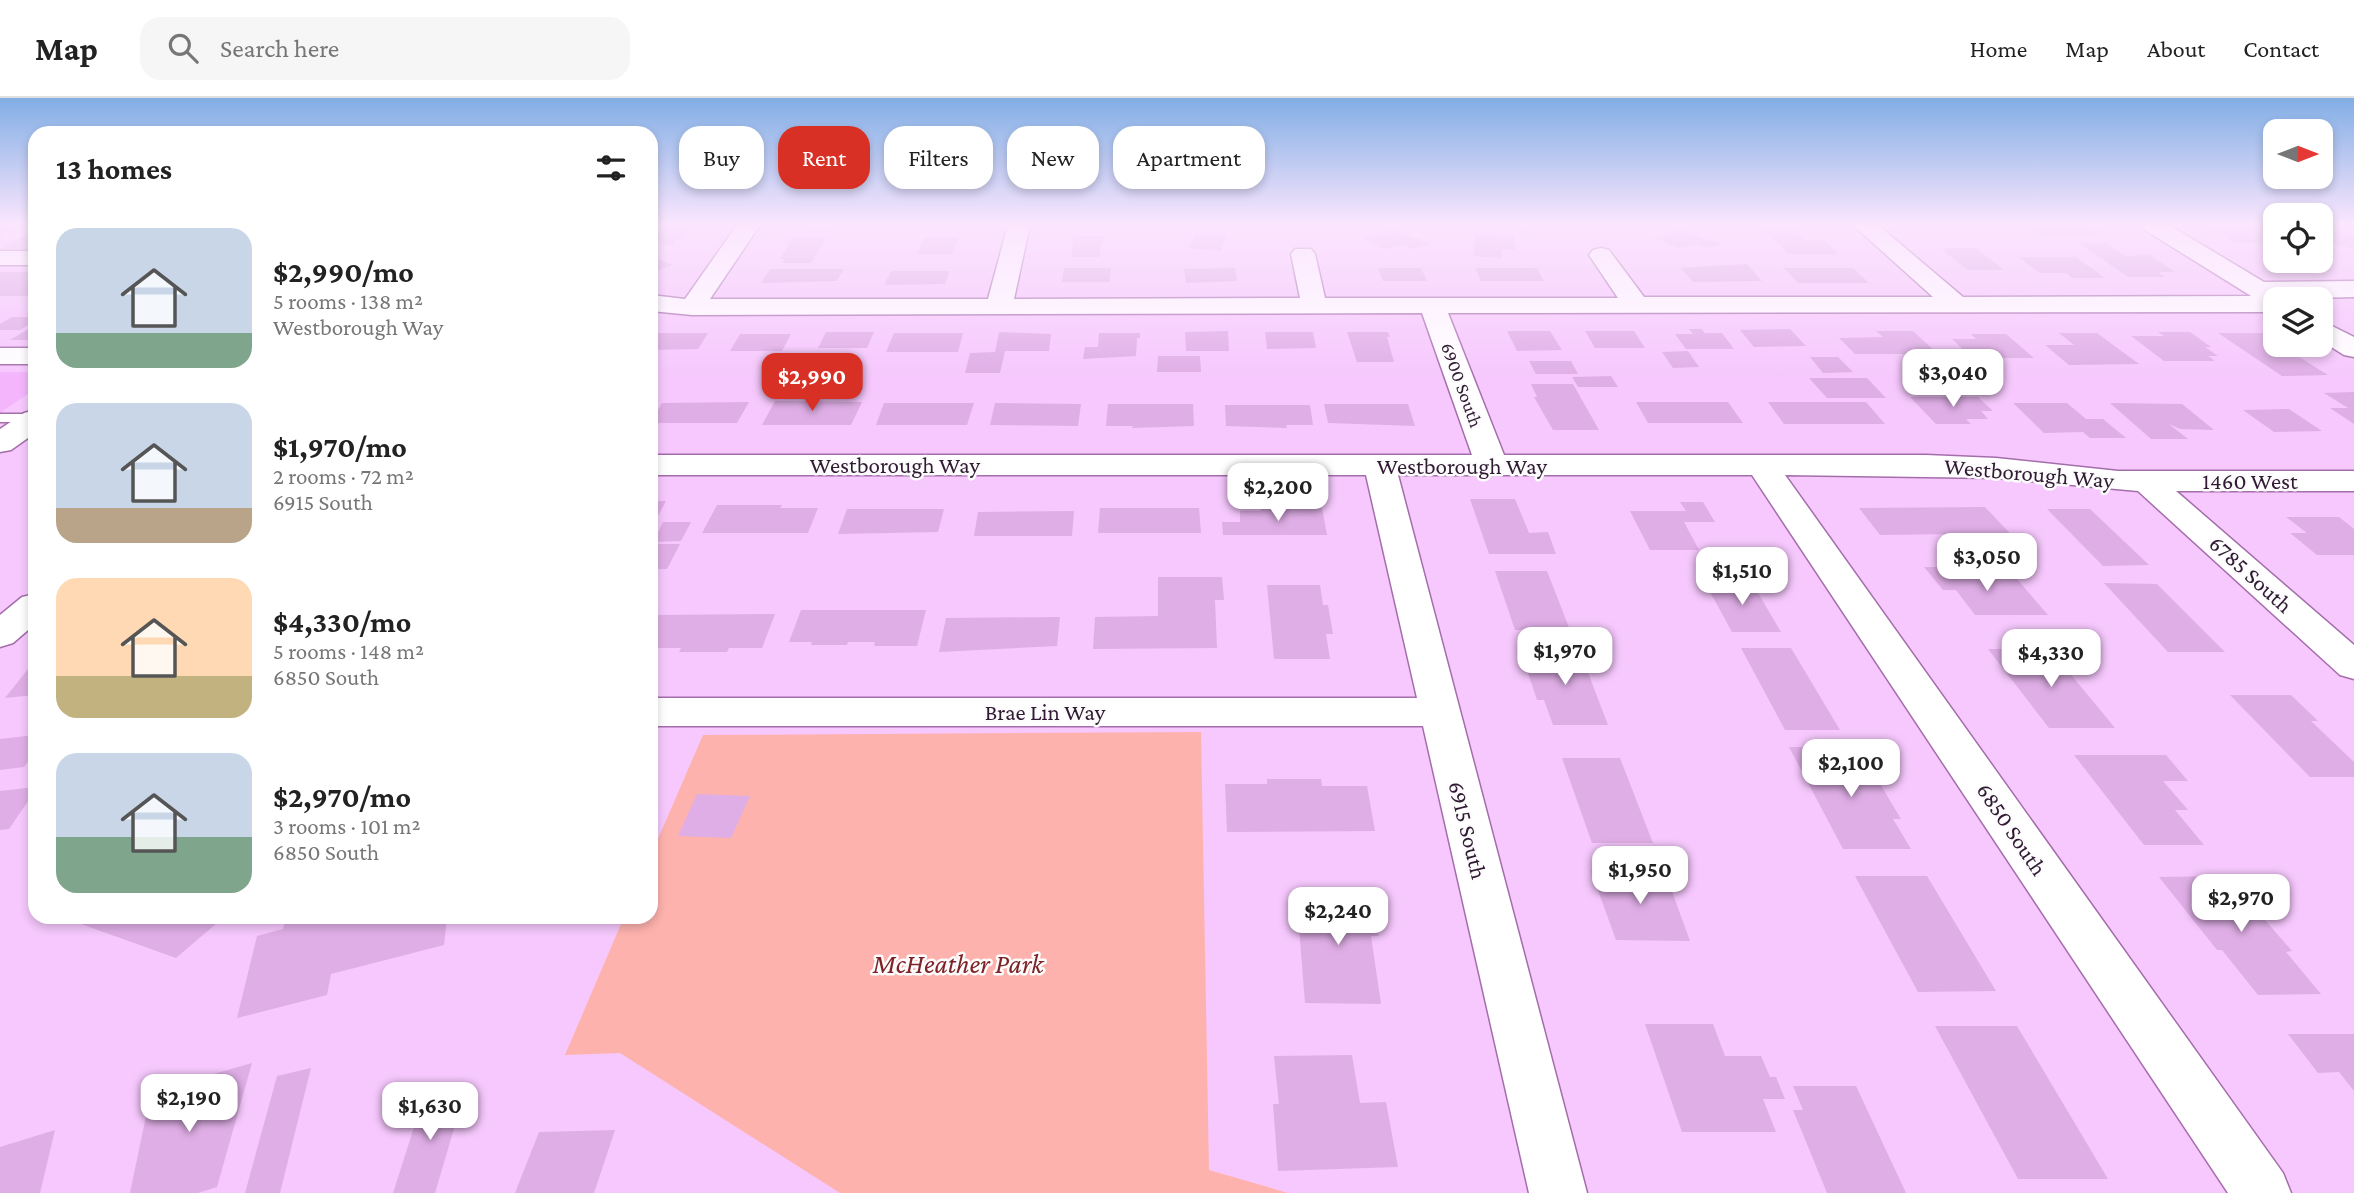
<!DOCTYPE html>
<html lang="en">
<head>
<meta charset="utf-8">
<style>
	:root { --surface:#fff; --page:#f6f6f6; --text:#222; --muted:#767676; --line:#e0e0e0; --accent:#d93025 }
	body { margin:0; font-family:"Crimson Pro",serif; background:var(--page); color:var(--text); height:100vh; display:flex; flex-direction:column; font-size:26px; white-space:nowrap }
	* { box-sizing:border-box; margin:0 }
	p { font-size:23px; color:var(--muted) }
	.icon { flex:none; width:38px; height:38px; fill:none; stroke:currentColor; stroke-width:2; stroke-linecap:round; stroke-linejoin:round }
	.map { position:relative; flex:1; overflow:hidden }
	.side { position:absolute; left:28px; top:28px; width:630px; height:798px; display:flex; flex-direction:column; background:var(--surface); border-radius:21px; box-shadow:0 4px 10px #0003 }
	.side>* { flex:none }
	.hud { position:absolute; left:679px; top:28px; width:665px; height:63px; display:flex; gap:14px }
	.needle { width:46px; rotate:90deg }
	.controls { position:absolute; left:2263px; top:21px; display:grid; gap:14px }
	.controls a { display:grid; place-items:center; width:70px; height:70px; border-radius:14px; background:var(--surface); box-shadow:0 4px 10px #0003; font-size:35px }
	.price { position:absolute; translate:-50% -60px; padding:0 16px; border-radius:14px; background:#fff; color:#222; font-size:23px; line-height:46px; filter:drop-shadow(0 2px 4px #0008) }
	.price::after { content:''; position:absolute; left:50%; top:42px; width:21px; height:16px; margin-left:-10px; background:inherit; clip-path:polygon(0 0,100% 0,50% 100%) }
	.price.selected { background:var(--accent); color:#fff }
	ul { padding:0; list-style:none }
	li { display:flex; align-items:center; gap:21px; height:175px; padding:0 28px }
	li span { display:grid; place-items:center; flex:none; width:196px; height:140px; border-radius:21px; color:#555 }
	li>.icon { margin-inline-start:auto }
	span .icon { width:84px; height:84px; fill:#fffc; stroke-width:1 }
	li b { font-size:30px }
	h2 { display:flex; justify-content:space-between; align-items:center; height:84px; padding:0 28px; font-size:30px }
	.pill { padding:0 24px; border-radius:21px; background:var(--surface); box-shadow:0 4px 10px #0003; font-size:24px; line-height:63px }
	.pill.selected { background:var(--accent); color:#fff }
	header { display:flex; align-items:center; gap:42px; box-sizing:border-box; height:98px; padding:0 35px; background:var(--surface); border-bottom:2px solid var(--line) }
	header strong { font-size:33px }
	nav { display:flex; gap:38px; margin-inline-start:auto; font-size:24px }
	.search { width:490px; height:63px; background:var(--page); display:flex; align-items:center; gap:18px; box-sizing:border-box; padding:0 24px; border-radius:21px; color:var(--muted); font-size:26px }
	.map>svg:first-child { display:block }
</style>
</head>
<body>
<header>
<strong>Map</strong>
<div class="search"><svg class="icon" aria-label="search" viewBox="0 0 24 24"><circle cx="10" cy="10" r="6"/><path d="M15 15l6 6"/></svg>Search here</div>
<nav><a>Home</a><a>Map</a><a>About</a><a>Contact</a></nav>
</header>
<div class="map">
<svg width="2354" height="1095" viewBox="0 0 2354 1095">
	<rect width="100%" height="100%" fill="#f6c8fd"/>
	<path fill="#f4b5fd" d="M0,274H35V291L0,315Z"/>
	<path fill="#feb2ae" d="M1201,634L1209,1072L1288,1095H840L620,955L565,957L624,819H651V757L703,637Z"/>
	<g fill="#dfaee6">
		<path d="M0,127H22L0,139Z"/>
		<path d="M663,127H694L682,141H676L672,147L651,146L655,142L651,141Z"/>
		<path d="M811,127H833L830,133H807Z"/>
		<path d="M1933,127H1963L1969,131H1939Z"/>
		<path d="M2022,127H2088L2105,138H2038Z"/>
		<path d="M2213,131H2272L2275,133V148L2269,145H2236Z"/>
		<path d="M35,132V151H1Z"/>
		<path d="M1397,132L1414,141L1418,140L1430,146L1411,151L1403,146L1384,151L1363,140Z"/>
		<path d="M1684,132L1704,141L1723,146L1707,150L1697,146L1678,150L1653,139Z"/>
		<path d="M1765,132H1794L1804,142H1824L1838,156H1789Z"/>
		<path d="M2337,132L2354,137V151L2320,142Z"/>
		<path d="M1196,135L1227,137L1221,153L1189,150Z"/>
		<path d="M1475,135L1514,138L1515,152L1501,151L1502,160L1474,158Z"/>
		<path d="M1073,138H1104L1099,159H1072Z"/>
		<path d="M793,139H826L811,165H782L784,161H780Z"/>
		<path d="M925,139H959L952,156H917Z"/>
		<path d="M2079,145H2106L2125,158L2150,157L2175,174H2158L2165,179H2128Z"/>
		<path d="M1942,150H1976L2004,172H1968L1942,152L1946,153Z"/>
		<path d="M651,158L673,167L651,175Z"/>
		<path d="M2018,159H2076L2105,180H2072L2066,175H2040Z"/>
		<path d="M1747,166L1762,183L1693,184L1681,170Z"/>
		<path d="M1064,170H1111L1110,184H1062Z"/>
		<path d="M1235,170L1237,183L1186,185L1184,171Z"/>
		<path d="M1378,170H1421L1427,183H1383Z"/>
		<path d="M1475,170H1537L1544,183H1481Z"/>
		<path d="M1784,170H1853L1869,185H1798Z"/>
		<path d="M770,171H844L837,183L761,185Z"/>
		<path d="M891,173H950L945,186L884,187Z"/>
		<rect x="0" y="174" width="35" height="24"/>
		<path d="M12,219H35V223L20,232H0V226Z"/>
		<path d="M35,227V242H10Z"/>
		<path d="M1689,231H1701L1705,235H1722L1734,251H1686L1675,236H1693Z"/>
		<path d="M1790,231L1806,248L1754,249L1740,232Z"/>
		<path d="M1228,233L1229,253H1186L1185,234Z"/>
		<path d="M1507,233H1550L1562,252L1517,253Z"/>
		<path d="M1585,233H1634L1645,250H1595Z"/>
		<path d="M1876,233H1913L1938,256H1855L1839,240L1883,239Z"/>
		<path d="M826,234H874L867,250H818Z"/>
		<path d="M999,234L1051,236L1049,253H1005L1000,275H965L970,255L995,254Z"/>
		<path d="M1265,234H1313L1316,250L1267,251Z"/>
		<path d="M1347,234H1388L1390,239H1387L1394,264H1357Z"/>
		<path d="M2158,234H2190L2211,249H2205L2218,258H2208L2215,263H2164L2131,238H2164Z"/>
		<path d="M651,235H708L698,251L651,252Z"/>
		<path d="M894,235H963L958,254H886Z"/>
		<path d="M1099,235H1140V240H1137L1136,258L1083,261L1085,249H1098Z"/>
		<path d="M2059,235H2097L2139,266L2069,267L2045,247H2074Z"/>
		<path d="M2218,235H2262L2275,243V247H2280L2328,277L2282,278Z"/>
		<path d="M740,236H791L782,253H730Z"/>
		<path d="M1971,236H2006L2034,260H1972L1952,241H1976Z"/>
		<path d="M1688,253L1699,269L1673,270L1662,254Z"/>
		<path d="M1158,258H1200L1201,274H1157Z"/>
		<path d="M1810,259H1838L1853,274L1823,275Z"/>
		<path d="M1529,263H1571L1578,276H1536Z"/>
		<path d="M1611,278L1618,289H1578L1572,279Z"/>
		<path d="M1809,280H1867L1886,300H1827Z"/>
		<path d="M1531,286H1573L1599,332H1553L1534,299H1537Z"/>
		<path d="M2354,294V326L2330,310H2348L2324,295Z"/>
		<path d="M1910,299H1978L1993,313H1981L1988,321H1966L1971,326H1936Z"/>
		<path d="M775,303L862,304L851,327H762Z"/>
		<path d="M749,304L737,325H651L662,305Z"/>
		<path d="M1636,304H1728L1743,325H1648Z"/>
		<path d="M1768,304H1866L1885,326H1784Z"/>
		<path d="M884,305H974L967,327H876Z"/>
		<path d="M995,305L1081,306L1078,328L990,327Z"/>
		<path d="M2013,305H2067L2086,321H2103L2126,340H2090L2083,334L2044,335Z"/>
		<path d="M2110,305L2182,306L2214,332L2180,331L2169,326L2188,341H2151Z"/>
		<path d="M1108,306H1193L1194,328L1132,330L1133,328H1106Z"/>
		<path d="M1324,306H1408L1415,328L1328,325Z"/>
		<path d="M1225,307H1310L1313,327H1286L1287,330L1226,328Z"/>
		<path d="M2289,311L2322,333L2274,334L2243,312Z"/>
		<path d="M1470,401H1515L1529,435L1548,434L1556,456H1489Z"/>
		<path d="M651,403H666L651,431Z"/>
		<path d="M1680,404H1703L1715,424H1684L1699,452H1650L1630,413H1686Z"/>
		<path d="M717,407H782L780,410H818L808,435H702Z"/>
		<path d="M1985,409L2022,448H1971L1961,436L1880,437L1859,410Z"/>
		<path d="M1100,410H1199L1201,435H1098Z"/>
		<path d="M1261,410H1322L1327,437H1223L1222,424H1240V413H1261Z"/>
		<path d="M847,411H944L938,434L838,436Z"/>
		<path d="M2047,411H2090L2149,467L2103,468Z"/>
		<path d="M1074,413L1072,438H974L978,414Z"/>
		<path d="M2286,419H2339L2354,431V457H2317L2290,435H2307Z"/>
		<path d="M663,424H691L681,443L653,444Z"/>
		<path d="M651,446H680L667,471H651Z"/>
		<path d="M1924,469H1967L1976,481H2017L2048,517H1975L1956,492H1943Z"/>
		<path d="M1495,473H1547L1570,532H1515Z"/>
		<path d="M1158,479H1222L1224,502H1215L1217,550L1093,551L1095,519L1158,518Z"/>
		<path d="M1704,483H1751L1781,534H1732Z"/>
		<path d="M2104,485L2157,486L2225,554H2168Z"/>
		<path d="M1267,487H1320L1323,507H1328L1333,536H1326L1330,561H1274Z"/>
		<path d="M801,512H926L917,548H874L875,544H848L847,547H811L812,544H789Z"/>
		<path d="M775,516L762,550H729L727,554H679L681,550H651V529L657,517Z"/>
		<path d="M1060,519L1057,548L939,554L946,520Z"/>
		<path d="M1741,550H1791L1840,632H1785Z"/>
		<path d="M1579,551L1608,627H1553L1544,602H1537L1527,572H1533L1526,552Z"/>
		<path d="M1988,551H2050L2115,630H2049Z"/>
		<path d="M32,566H35V597L5,600Z"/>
		<path d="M2230,597H2291L2318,623H2311L2354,664V679H2310Z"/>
		<path d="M35,637V654L24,669L0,672V641Z"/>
		<path d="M1789,649H1852L1868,679H1876L1901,721H1893L1911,751H1843Z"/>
		<path d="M2074,657H2166L2188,683H2163L2188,712H2175L2204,747H2144Z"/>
		<path d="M1562,660H1620L1653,745H1592Z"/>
		<path d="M1267,681H1321L1322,688H1367L1375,733L1227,734L1225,686H1267Z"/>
		<path d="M35,689V693L9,731L0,732V693Z"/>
		<path d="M697,696L750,698L731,740L678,738Z"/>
		<path d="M1591,773L1665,774L1690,843L1616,842Z"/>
		<path d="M1855,778H1927L1996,893L1918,894Z"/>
		<path d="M2227,778L2292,853L2286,854L2321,896L2258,897L2222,852H2217L2159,779Z"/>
		<path d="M1296,792L1362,793L1363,800H1374L1379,838H1371L1381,906L1305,905Z"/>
		<path d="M70,819H224L176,860L67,821Z"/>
		<path d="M286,819H447L444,847L331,876L327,897L237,920L257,838L283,831Z"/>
		<path d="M1645,926H1713L1725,958H1761L1770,979H1776L1785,1001H1763L1776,1034H1682Z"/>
		<path d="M1935,928H2017L2108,1081H2018Z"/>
		<path d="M2288,936H2354V993L2339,974L2318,975Z"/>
		<path d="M1352,957L1360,1005L1386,1004L1398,1069L1278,1073L1273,1006H1279L1274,958Z"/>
		<path d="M252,965L217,1089L198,1095H130L151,994Z"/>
		<path d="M311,970L280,1095H245L277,978Z"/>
		<path d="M1793,988H1856L1906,1095H1827L1793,1012H1803Z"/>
		<path d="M466,990L435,1095H393L425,995Z"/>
		<path d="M55,1032L40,1095H0V1049Z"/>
		<path d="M615,1032L594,1095H515L539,1034Z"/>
	</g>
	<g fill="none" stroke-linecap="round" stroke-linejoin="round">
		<g stroke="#a46eab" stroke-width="3">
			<rect id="service" x="0" y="316" width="35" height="8"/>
		</g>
		<g stroke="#a46eab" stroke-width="3">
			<g id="minor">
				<path d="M737,127H760L710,201H988L1008,127H1030L1014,201L1300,200L1291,156L1295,151H1311L1315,156L1325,200H1618L1589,157L1593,152L1601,150L1609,152L1644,199H1933L1853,127H1878L1963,199L2251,198L2145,132L2142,127H2169L2264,184L2354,183V199L2275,201V214L1448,215L1504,357H1926L1996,360L2118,373H2354V393H2176L2354,547V581L2340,577L2138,393L1996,380L1785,377L2283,1075L2291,1095H2228L1752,377H1398L1587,1095H1529L1423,628H651V600H1417L1366,377H651V357H1472L1422,215L692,217L651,213V197L685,201Z"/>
				<rect x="0" y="153" width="35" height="14"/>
				<path d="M2320,222L2354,239V259L2344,257L2320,242Z"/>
				<rect x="0" y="250" width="35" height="16"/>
				<path d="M35,496V526L13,545L0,549V517L22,499Z"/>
			</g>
		</g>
		<g stroke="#a46eab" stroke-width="3">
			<path id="primary" d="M35,312V335L11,352L0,354V331L24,315Z"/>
		</g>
		<use href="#service" fill="#fff" fill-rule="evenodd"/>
		<use href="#minor" fill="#fff" fill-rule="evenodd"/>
		<use href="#primary" fill="#fff" fill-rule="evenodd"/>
	</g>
	<linearGradient id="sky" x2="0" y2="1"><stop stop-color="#81aee5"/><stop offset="0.45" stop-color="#fbe6fe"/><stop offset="1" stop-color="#fbe6fe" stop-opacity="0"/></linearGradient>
	<rect width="2354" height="280" fill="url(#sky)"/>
	<g text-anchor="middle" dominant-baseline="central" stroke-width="5" stroke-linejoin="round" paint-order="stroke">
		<g font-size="19" fill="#311b34" stroke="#fcfcfc">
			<text transform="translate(1462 287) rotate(70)">6900 South</text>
		</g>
		<g font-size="23" fill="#311b34" stroke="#fcfcfc">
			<text x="895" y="367">Westborough Way</text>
			<text x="1462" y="368">Westborough Way</text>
			<text transform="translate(2029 375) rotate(5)">Westborough Way</text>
			<text x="2250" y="383">1460 West</text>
			<text transform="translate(2251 476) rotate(42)">6785 South</text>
			<text x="1045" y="614">Brae Lin Way</text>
			<text transform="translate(2012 731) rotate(56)">6850 South</text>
			<text transform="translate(1468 732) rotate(76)">6915 South</text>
		</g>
		<g font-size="28" font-style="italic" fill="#7d2327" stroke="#fcfcfc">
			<text x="958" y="865">McHeather Park</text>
		</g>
	</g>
</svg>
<div class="controls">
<a><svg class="needle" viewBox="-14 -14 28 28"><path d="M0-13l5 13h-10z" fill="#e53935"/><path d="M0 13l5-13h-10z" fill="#767676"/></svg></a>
<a><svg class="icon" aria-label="locate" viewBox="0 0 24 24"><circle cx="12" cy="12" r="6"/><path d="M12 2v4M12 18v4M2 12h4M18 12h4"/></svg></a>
<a><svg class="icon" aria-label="layers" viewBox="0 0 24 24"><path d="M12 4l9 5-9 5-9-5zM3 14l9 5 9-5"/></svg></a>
</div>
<b class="price" style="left:1953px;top:311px">$3,040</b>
<b class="price selected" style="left:812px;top:315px">$2,990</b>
<b class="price" style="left:1278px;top:425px">$2,200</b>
<b class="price" style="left:1987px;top:495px">$3,050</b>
<b class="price" style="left:1742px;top:509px">$1,510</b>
<b class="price" style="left:1565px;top:589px">$1,970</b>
<b class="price" style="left:2051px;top:591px">$4,330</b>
<b class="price" style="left:1851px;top:701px">$2,100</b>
<b class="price" style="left:1640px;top:808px">$1,950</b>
<b class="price" style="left:2241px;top:836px">$2,970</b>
<b class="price" style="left:1338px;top:849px">$2,240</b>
<b class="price" style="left:189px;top:1036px">$2,190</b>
<b class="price" style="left:430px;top:1044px">$1,630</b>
<div class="hud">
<a class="pill">Buy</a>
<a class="pill selected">Rent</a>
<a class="pill">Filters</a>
<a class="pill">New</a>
<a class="pill">Apartment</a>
</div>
<section class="side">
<h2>13 homes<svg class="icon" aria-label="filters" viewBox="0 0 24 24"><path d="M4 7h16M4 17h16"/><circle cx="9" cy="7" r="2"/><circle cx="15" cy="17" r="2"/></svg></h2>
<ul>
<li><span style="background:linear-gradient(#c9d6e8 75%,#7fa58c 0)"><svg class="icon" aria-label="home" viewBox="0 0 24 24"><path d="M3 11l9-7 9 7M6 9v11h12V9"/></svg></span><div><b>$2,990/mo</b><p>5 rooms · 138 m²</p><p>Westborough Way</p></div></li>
<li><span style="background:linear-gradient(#c9d6e8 75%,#b9a48a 0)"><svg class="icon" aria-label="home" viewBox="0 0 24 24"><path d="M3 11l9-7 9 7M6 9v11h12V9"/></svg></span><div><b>$1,970/mo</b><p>2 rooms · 72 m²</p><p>6915 South</p></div></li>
<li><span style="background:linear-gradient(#ffd9b3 70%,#c2b280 0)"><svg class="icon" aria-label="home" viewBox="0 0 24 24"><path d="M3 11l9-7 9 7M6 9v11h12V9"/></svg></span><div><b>$4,330/mo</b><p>5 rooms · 148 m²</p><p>6850 South</p></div></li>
<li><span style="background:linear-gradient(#c9d6e8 60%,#7fa58c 0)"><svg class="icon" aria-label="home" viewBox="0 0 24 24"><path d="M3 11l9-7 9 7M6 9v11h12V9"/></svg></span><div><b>$2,970/mo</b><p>3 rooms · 101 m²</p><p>6850 South</p></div></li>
</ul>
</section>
</div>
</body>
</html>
